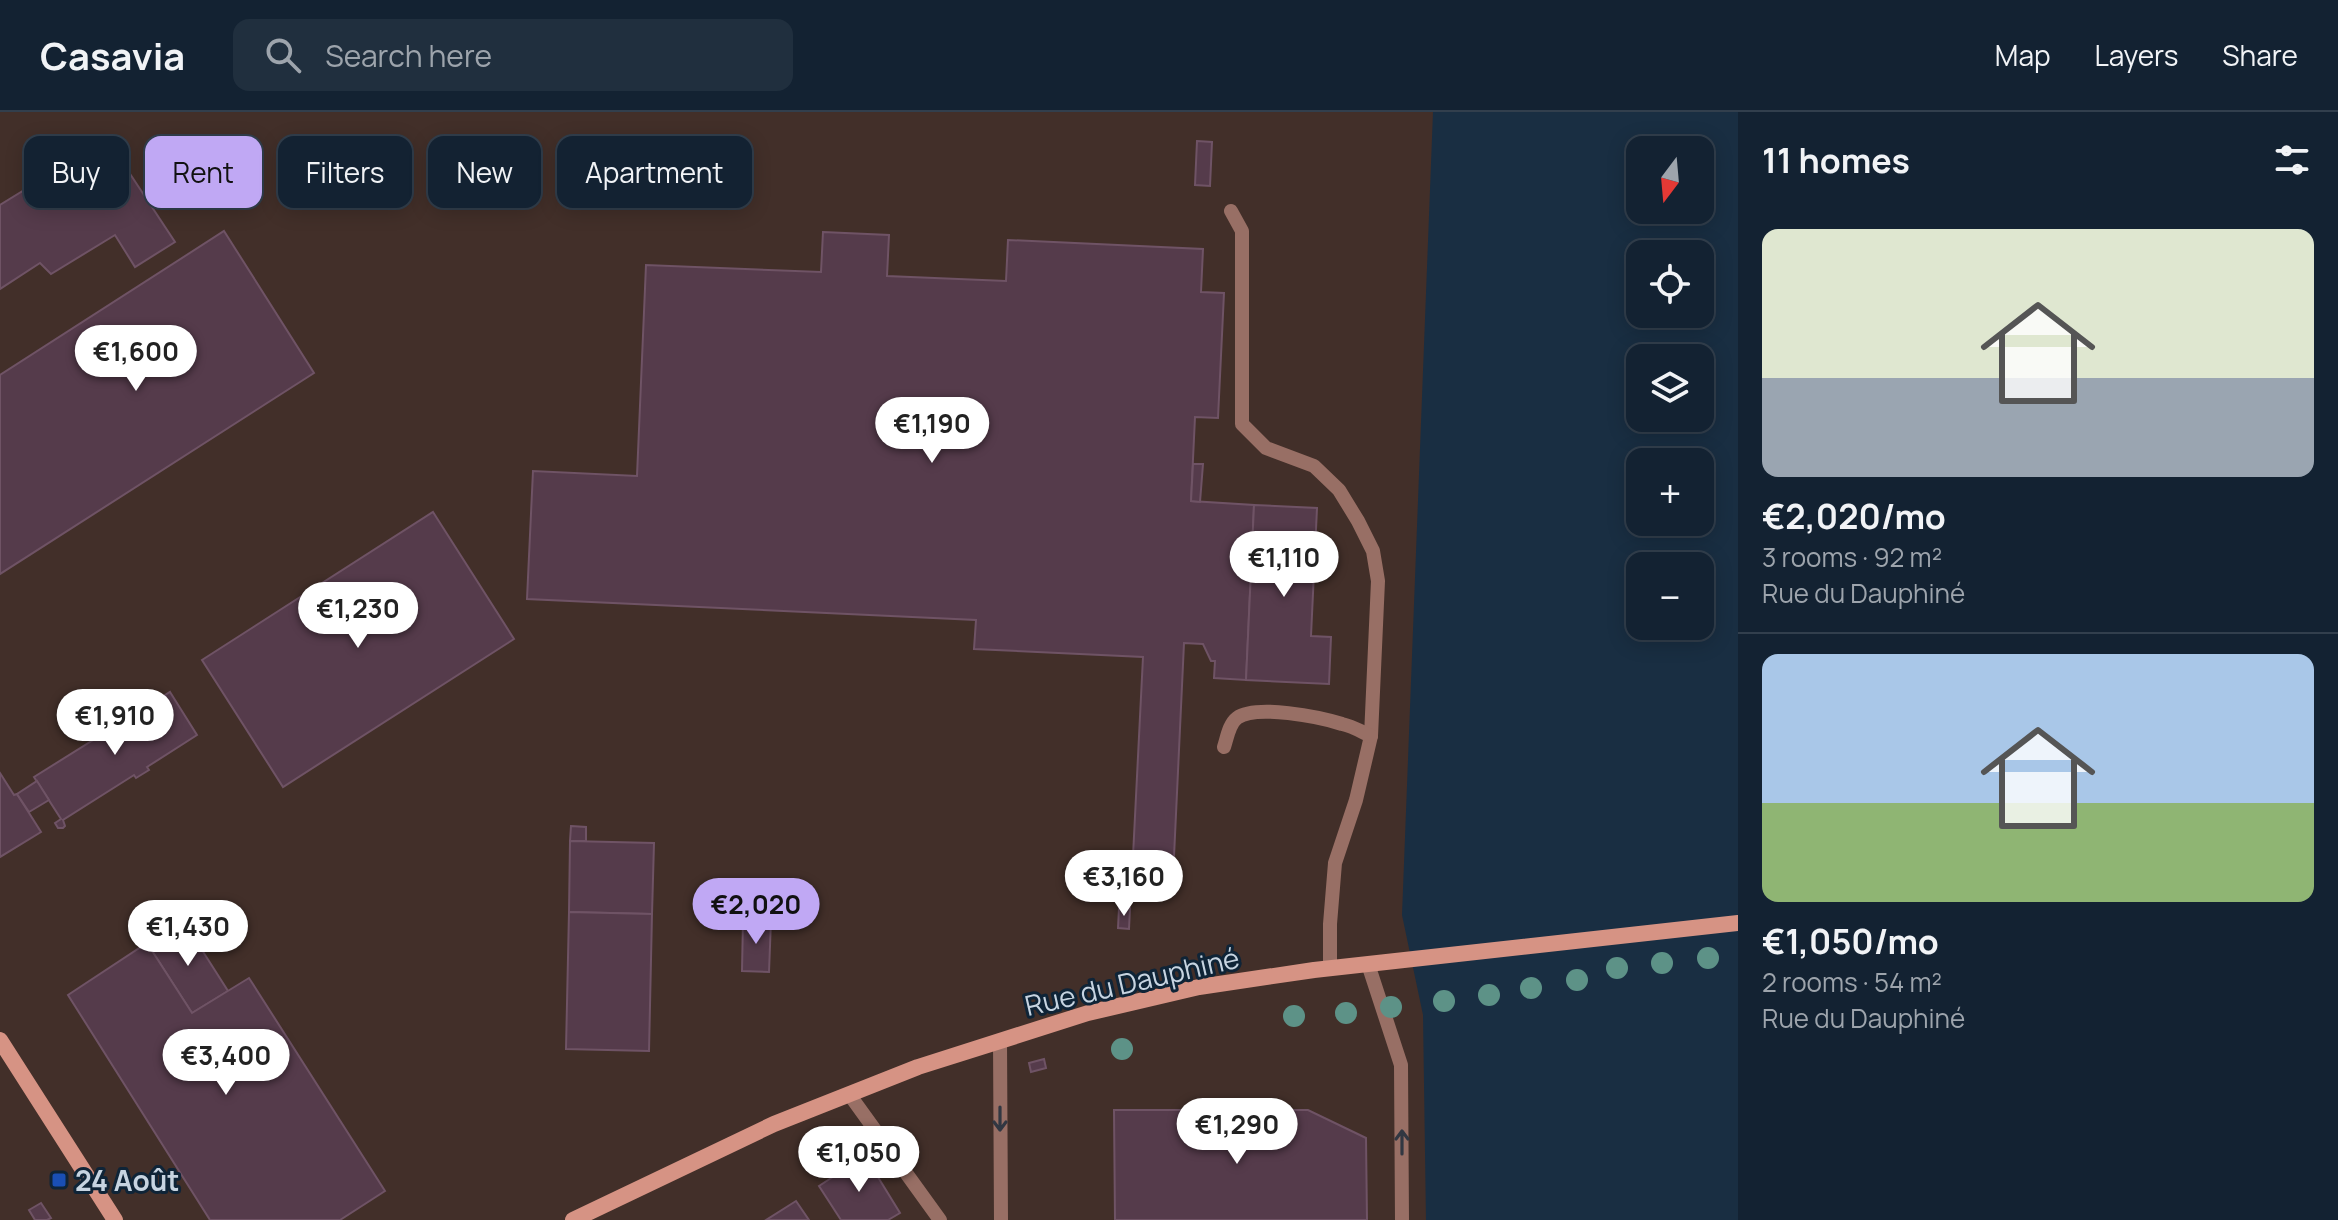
<!DOCTYPE html>
<html lang="en">
<head>
<meta charset="utf-8">
<style>
	:root { --surface:#132232; --page:#202f3e; --text:#f1f3f6; --muted:#9da4ac; --line:#323f4d; --accent:#c0a8f4 }
	body { margin:0; font-family:Manrope,sans-serif; background:var(--page); color:var(--text); height:100vh; display:flex; flex-direction:column; font-size:30px; white-space:nowrap }
	* { box-sizing:border-box; margin:0 }
	p { font-size:26px; color:var(--muted) }
	.icon { flex:none; width:44px; height:44px; fill:none; stroke:currentColor; stroke-width:2; stroke-linecap:round; stroke-linejoin:round }
	.map { position:relative; flex:1; overflow:hidden }
	.drawer { display:flex; flex-direction:column; background:var(--surface); width:600px }
	.drawer>* { flex:none }
	.banner { position:absolute; left:24px; top:24px; width:760px; height:72px; display:flex; gap:16px }
	.needle { width:52px; rotate:196deg }
	.buttons { position:absolute; left:1626px; top:24px; display:grid; gap:16px }
	.buttons a { display:grid; place-items:center; width:88px; height:88px; border-radius:16px; background:var(--surface); box-shadow:0 4px 20px #0003,0 0 0 2px var(--line); font-size:40px }
	.price { position:absolute; translate:-50% -68px; padding:0 18px; border-radius:28px; background:#fff; color:#222; font-size:26px; line-height:52px; filter:drop-shadow(0 2px 4px #0008) }
	.price::after { content:''; position:absolute; left:50%; top:48px; width:24px; height:18px; margin-left:-12px; background:inherit; clip-path:polygon(0 0,100% 0,50% 100%) }
	.price.selected { background:var(--accent); color:#111 }
	ul { padding:0; list-style:none }
	li { display:grid; align-content:center; gap:16px; height:424px; padding:0 24px }
	li+li { border-top:2px solid var(--line) }
	li span { display:grid; place-items:center; height:248px; border-radius:16px; color:#555 }
	li>.icon { margin-inline-start:auto }
	span .icon { width:144px; height:144px; fill:#fffc; stroke-width:1 }
	li b { font-size:34px }
	h2 { display:flex; justify-content:space-between; align-items:center; height:96px; padding:0 24px; font-size:34px }
	.pill { padding:0 28px; border-radius:16px; background:var(--surface); box-shadow:0 4px 20px #0003,0 0 0 2px var(--line); font-size:28px; line-height:72px }
	.pill.selected { background:var(--accent); color:#111 }
	header { display:flex; align-items:center; gap:48px; box-sizing:border-box; height:112px; padding:0 40px; background:var(--surface); border-bottom:2px solid var(--line) }
	header strong { font-size:38px }
	nav { display:flex; gap:44px; margin-inline-start:auto; font-size:28px }
	.search { width:560px; height:72px; background:var(--page); display:flex; align-items:center; gap:20px; box-sizing:border-box; padding:0 28px; border-radius:16px; color:var(--muted); font-size:30px }
	main { display:flex; flex:1; min-height:0 }
	.map>svg:first-child { display:block }
</style>
</head>
<body>
<header>
<strong>Casavia</strong>
<div class="search"><svg class="icon" aria-label="search" viewBox="0 0 24 24"><circle cx="10" cy="10" r="6"/><path d="M15 15l6 6"/></svg>Search here</div>
<nav><a>Map</a><a>Layers</a><a>Share</a></nav>
</header>
<main>
<div class="map">
<svg width="1738" height="1108" viewBox="0 0 1738 1108">
	<rect width="100%" height="100%" fill="#192e42"/>
	<path fill="#422f29" d="M0,0H1433L1402,803L1423,903L1426,1108H0Z"/>
	<g fill="#553b4b" stroke="#6f5365" stroke-width="2">
		<path d="M107,27L175,130L135,155L115,123L51,162L40,151L0,177V93Z"/>
		<path d="M1197,29L1212,30L1210,74L1195,73Z"/>
		<path d="M224,119L314,261L0,462V263Z"/>
		<path d="M823,120L889,123L887,164L1006,169L1008,128L1203,137L1201,180L1224,181L1218,306L1195,305L1191,389L1254,393L1246,568L1214,566L1215,549H1211L1203,532L1184,531L1173,766L1132,764L1143,545L974,537L976,508L527,487L533,359L637,364L646,153L821,160Z"/>
		<path d="M1193,352H1203L1200,390L1191,389Z"/>
		<path d="M1254,393L1317,396L1311,524L1331,525L1329,572L1246,568Z"/>
		<path d="M433,400L514,527L283,675L202,548Z"/>
		<path d="M170,580L197,623L147,655L149,658L136,666L134,663L63,708L65,714L63,716H58L55,711L61,707L34,665Z"/>
		<path d="M0,661L14,683L17,682L41,720L0,745Z"/>
		<path d="M37,669L49,688L29,700L17,682Z"/>
		<path d="M571,714L586,715V729H570Z"/>
		<path d="M570,729L654,731L652,802L569,800Z"/>
		<path d="M1119,796H1130L1129,817L1118,816Z"/>
		<path d="M569,800L652,802L649,939L566,937Z"/>
		<path d="M743,808H771L769,860L742,859Z"/>
		<path d="M176,812L188,831L195,827L228,879L192,901L147,831Z"/>
		<path d="M147,831L192,901L249,866L385,1079L340,1108H210L68,883Z"/>
		<path d="M1044,947L1046,956L1031,960L1029,951Z"/>
		<path d="M1114,998H1308L1366,1026L1367,1108H1115Z"/>
		<path d="M865,1044L900,1101L888,1108H841L819,1074Z"/>
		<path d="M796,1089L809,1108H766Z"/>
		<path d="M41,1091L51,1106L47,1108H35L29,1098Z"/>
	</g>
	<g fill="none" stroke-linecap="round" stroke-linejoin="round">
		<g stroke="#986f65" stroke-width="14">
			<path d="M1231,99L1242,119V312L1266,336L1314,354L1339,378L1358,409L1373,439L1378,469L1371,624L1356,688L1335,751L1330,812V857"/>
			<path d="M1224,635C1227,626 1229,612 1237,606C1256,592 1320,605 1342,612C1352,614 1362,620 1371,624"/>
			<path d="M1368,852L1401,953L1402,1108"/>
			<path d="M1000,929L1001,1108"/>
			<path d="M849,982L940,1108"/>
		</g>
		<g stroke="#d69384" stroke-width="16">
			<path d="M0,928L115,1108"/>
			<path d="M573,1108L774,1012L918,955L1088,901L1199,875L1314,858L1738,811"/>
		</g>
	</g>
	<g fill="#5d9287">
		<circle cx="1708" cy="846" r="11"/>
		<circle cx="1662" cy="851" r="11"/>
		<circle cx="1617" cy="856" r="11"/>
		<circle cx="1577" cy="868" r="11"/>
		<circle cx="1531" cy="876" r="11"/>
		<circle cx="1489" cy="883" r="11"/>
		<circle cx="1444" cy="889" r="11"/>
		<circle cx="1391" cy="895" r="11"/>
		<circle cx="1346" cy="901" r="11"/>
		<circle cx="1294" cy="904" r="11"/>
		<circle cx="1122" cy="937" r="11"/>
	</g>
	<defs><path id="oneway-shaft" d="M-6 0H5M1.5-3L5.5 0L1.5 3" fill="none" stroke-width="1.6" stroke-linecap="round" stroke-linejoin="round" transform="scale(2)"/></defs>
	<g stroke="#313742">
		<use href="#oneway-shaft" transform="translate(1000 1007) rotate(90)"/>
		<use href="#oneway-shaft" transform="translate(1402 1030) rotate(-90)"/>
	</g>
	<rect fill="#1a4fb4" stroke="#0f2437" stroke-width="3" x="51" y="1060" width="16" height="16" rx="4"/>
	<g text-anchor="middle" dominant-baseline="central" stroke-width="6" stroke-linejoin="round" paint-order="stroke">
		<g font-size="28" fill="#c7d4e1" stroke="#0f2437">
			<text transform="translate(1132 869) rotate(-13)">Rue du Dauphiné</text>
		</g>
		<g font-size="28" font-weight="bold" fill="#c7d4e1" stroke="#0f2437" text-anchor="start">
			<text x="75" y="1068">24 Août</text>
		</g>
	</g>
</svg>
<div class="buttons">
<a><svg class="needle" viewBox="-14 -14 28 28"><path d="M0-13l5 13h-10z" fill="#e53935"/><path d="M0 13l5-13h-10z" fill="#9da4ac"/></svg></a>
<a><svg class="icon" aria-label="locate" viewBox="0 0 24 24"><circle cx="12" cy="12" r="6"/><path d="M12 2v4M12 18v4M2 12h4M18 12h4"/></svg></a>
<a><svg class="icon" aria-label="layers" viewBox="0 0 24 24"><path d="M12 4l9 5-9 5-9-5zM3 14l9 5 9-5"/></svg></a>
<a>+</a>
<a>−</a>
</div>
<b class="price" style="left:136px;top:281px">€1,600</b>
<b class="price" style="left:932px;top:353px">€1,190</b>
<b class="price" style="left:1284px;top:487px">€1,110</b>
<b class="price" style="left:358px;top:538px">€1,230</b>
<b class="price" style="left:115px;top:645px">€1,910</b>
<b class="price" style="left:1124px;top:806px">€3,160</b>
<b class="price selected" style="left:756px;top:834px">€2,020</b>
<b class="price" style="left:188px;top:856px">€1,430</b>
<b class="price" style="left:226px;top:985px">€3,400</b>
<b class="price" style="left:1237px;top:1054px">€1,290</b>
<b class="price" style="left:859px;top:1082px">€1,050</b>
<div class="banner">
<a class="pill">Buy</a>
<a class="pill selected">Rent</a>
<a class="pill">Filters</a>
<a class="pill">New</a>
<a class="pill">Apartment</a>
</div>
</div>
<section class="drawer">
<h2>11 homes<svg class="icon" aria-label="filters" viewBox="0 0 24 24"><path d="M4 7h16M4 17h16"/><circle cx="9" cy="7" r="2"/><circle cx="15" cy="17" r="2"/></svg></h2>
<ul>
<li><span style="background:linear-gradient(#dfe7d0 60%,#9aa5b1 0)"><svg class="icon" aria-label="home" viewBox="0 0 24 24"><path d="M3 11l9-7 9 7M6 9v11h12V9"/></svg></span><div><b>€2,020/mo</b><p>3 rooms · 92 m²</p><p>Rue du Dauphiné</p></div></li>
<li><span style="background:linear-gradient(#a9c7e8 60%,#8fb573 0)"><svg class="icon" aria-label="home" viewBox="0 0 24 24"><path d="M3 11l9-7 9 7M6 9v11h12V9"/></svg></span><div><b>€1,050/mo</b><p>2 rooms · 54 m²</p><p>Rue du Dauphiné</p></div></li>
</ul>
</section>
</main>
</body>
</html>
